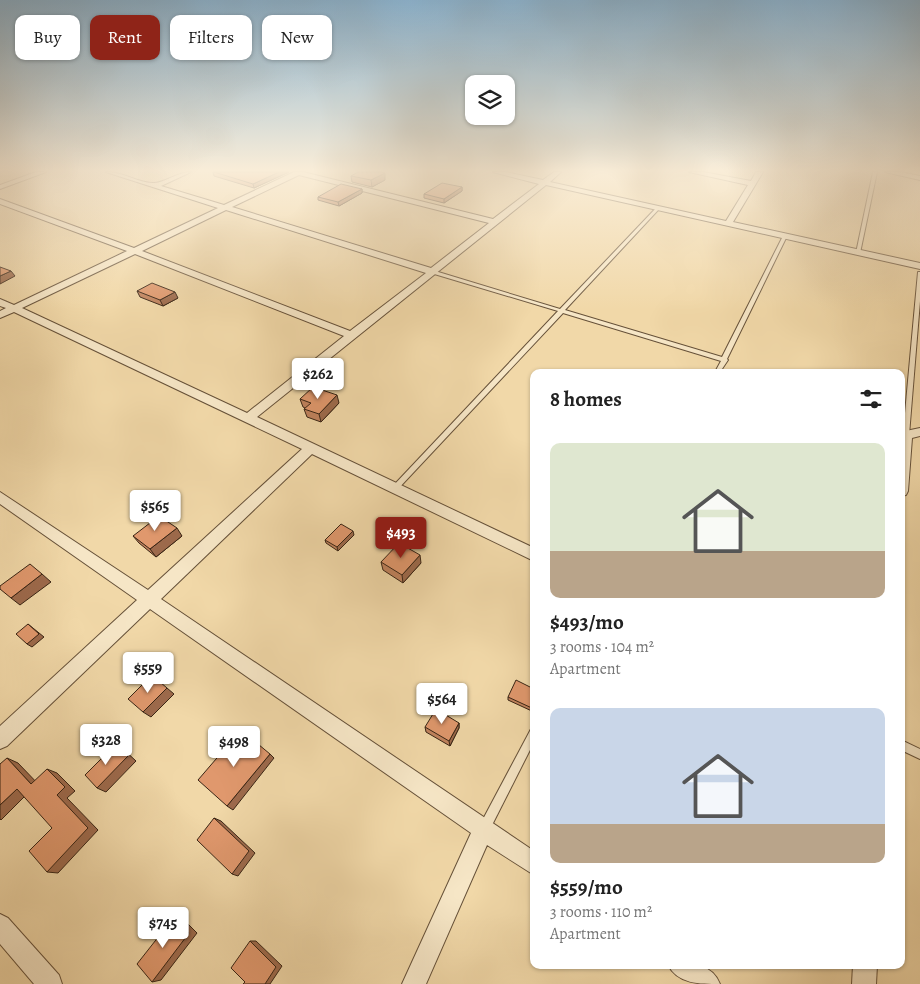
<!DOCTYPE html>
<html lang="en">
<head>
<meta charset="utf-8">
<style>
	:root { --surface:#fff; --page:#f2f2f2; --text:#222; --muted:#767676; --accent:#8f2418 }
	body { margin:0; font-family:Alegreya,serif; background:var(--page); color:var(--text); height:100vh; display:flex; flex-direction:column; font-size:19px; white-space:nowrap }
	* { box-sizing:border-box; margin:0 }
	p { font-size:16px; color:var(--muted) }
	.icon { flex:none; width:28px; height:28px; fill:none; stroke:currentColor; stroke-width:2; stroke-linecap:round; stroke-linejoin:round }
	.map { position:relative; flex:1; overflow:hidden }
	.drawer { position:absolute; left:530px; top:369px; width:375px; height:600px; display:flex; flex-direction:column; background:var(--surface); border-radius:10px; box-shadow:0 1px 4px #0004 }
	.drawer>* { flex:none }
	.guide { position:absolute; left:15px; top:15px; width:440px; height:45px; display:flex; gap:10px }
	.fabs { position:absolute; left:465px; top:75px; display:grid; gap:10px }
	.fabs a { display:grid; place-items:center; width:50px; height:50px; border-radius:10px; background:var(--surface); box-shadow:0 1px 4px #0004; font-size:25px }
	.price { position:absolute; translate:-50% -42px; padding:0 11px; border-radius:5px; background:#fff; color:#222; font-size:16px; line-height:32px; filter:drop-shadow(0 1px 2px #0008) }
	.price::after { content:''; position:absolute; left:50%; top:30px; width:15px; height:11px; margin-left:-8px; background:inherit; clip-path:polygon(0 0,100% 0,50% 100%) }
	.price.current { background:var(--accent); color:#fff }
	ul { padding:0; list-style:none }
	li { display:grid; align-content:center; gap:10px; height:265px; padding:0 20px }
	li span { display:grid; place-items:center; height:155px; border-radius:10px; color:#555 }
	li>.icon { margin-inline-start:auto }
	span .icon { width:90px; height:90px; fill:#fffc; stroke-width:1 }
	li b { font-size:21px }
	h2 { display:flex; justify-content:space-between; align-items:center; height:60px; padding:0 20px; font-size:21px }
	.chip { padding:0 18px; border-radius:10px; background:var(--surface); box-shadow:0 1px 4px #0004; font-size:18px; line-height:45px }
	.chip.current { background:var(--accent); color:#fff }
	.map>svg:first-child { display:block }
</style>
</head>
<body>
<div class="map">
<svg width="920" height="984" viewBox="0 0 920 984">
	<rect width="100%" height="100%" fill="#f1d8a8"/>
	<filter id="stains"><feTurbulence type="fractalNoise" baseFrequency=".004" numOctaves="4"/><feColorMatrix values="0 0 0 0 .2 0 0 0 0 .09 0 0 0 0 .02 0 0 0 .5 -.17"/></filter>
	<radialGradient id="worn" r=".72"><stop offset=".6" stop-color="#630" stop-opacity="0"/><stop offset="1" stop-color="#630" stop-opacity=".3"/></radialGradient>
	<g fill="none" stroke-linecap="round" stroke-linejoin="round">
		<g stroke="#665139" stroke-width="2">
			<g id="service">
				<path d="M873,172H877L860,253L858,254L856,253Z"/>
				<path d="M657,207L660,208L565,310L722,357L783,236L786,235L787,236L727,359L728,360L720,372H715L721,361L563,313L397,490H393L392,488L393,486L558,311L431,273V271H435L560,309Z"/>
				<path d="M918,272H920V301L909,435L906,437L903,435Z"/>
				<path d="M534,727V742L489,831L485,832L481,831L480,827L481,823L531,729Z"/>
				<path d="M901,740L920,749V759L901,750Z"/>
			</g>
		</g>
		<g stroke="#665139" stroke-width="2">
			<g id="minor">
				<path d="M36,172H46L0,189V185Z"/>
				<path d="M106,172C124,172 138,183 153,183C163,184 177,172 191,172L161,186L224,205L294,172H303L493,219L539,184L493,172H506L543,180L554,172H561L550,182L726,221L748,185L689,172H703L751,181L756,172H763L733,222L920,263V269L546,185L257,417L534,548V561L312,454L161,599L534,851V875L487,845L426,984H402L471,833L150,609L7,746L0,749V726L137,600L0,504V492L148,590L302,449L14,312L0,318V311L6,308L0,306V299L14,305L127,251L0,204V199L134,248L218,208ZM299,175L489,223L431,268L232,207ZM226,210L426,273L350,331L142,251ZM135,254L344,336L247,413L22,308Z"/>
				<path d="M885,172H900L920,176V180Z"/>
				<path d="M920,428V436L912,438L908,491L906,495L901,496V432Z"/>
				<path d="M0,914L8,918L59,975L62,984H34L0,944Z"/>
				<path d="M668,965C689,965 711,961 720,984C699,984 678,984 668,965Z"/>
				<path d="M853,965H877L876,984H852Z"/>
			</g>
		</g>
		<use href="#service" fill="#f6e6c6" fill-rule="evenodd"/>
		<use href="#minor" fill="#f6e6c6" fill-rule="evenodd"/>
	</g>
	<g fill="#c1835e" stroke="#382414">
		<path d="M213,172H289L254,188L214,176Z"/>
		<path d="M351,176L385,180L372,187L352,182Z"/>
		<path d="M462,187V191L444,203L424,198V194Z"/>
		<path d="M362,189V193L339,206L318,200V197Z"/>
		<path d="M137,291L178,298L163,306L140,297Z"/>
		<path d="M300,399L339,403L321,422L307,417L304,409L305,408L303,407Z"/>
		<path d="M354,535L338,551L326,543L325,540Z"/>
		<path d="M133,536H182L156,557L139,543Z"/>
		<path d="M381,562L421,563L403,583L383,570Z"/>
		<path d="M534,689V712L508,700V697Z"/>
		<path d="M459,723V728L450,746L426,732L425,727Z"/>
	</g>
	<g fill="#9d6a4c" stroke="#382414">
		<path d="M279,172H289L254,188L253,184Z"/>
		<path d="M385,173V180L372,187L371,180Z"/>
		<path d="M462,187V191L444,203V199Z"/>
		<path d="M362,189V193L339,206L338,202Z"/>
		<path d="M11,271L15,276L0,284V276Z"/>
		<path d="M175,292L178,298L163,306L160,300Z"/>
		<path d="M337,395L339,403L321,422L319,414Z"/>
		<path d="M177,528L182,536L156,557L150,549Z"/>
		<path d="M353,531L354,535L338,551L337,547Z"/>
		<path d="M420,555L421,563L403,583L402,575Z"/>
		<path d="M42,574L51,582L20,605L11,598Z"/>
		<path d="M28,624L44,637L32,647L27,644Z"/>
		<path d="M167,688L174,694L151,717L143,712Z"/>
		<path d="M459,723V728L450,746L449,741Z"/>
		<path d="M115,745L123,749L136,761L106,792L97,788Z"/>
		<path d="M270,754L274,758L233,810L227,806Z"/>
		<path d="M7,758L18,763L42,788L31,784Z"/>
		<path d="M47,769L57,773L75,791L67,798L98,830L58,873L47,872L57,795Z"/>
		<path d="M17,789L28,793L1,820L0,819V805Z"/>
		<path d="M214,818L221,821L255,853L238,876L232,874Z"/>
		<path d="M174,917L182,918L197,933L161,980L152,982Z"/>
		<path d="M250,941H256L282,966L270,984H265Z"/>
	</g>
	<g fill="#e0986d" stroke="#382414">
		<path d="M214,172H279L253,184Z"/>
		<path d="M358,172H381L385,173L371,180L351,176Z"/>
		<path d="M442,183L462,187L444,199L424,194Z"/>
		<path d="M341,184L362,189L338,202L318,197Z"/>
		<path d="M0,267L11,271L0,276Z"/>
		<path d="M152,283L175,292L160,300L137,291Z"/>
		<path d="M313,387L337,395L319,414L304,409L311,403L300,399Z"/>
		<path d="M159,516L177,528L150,549L133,536Z"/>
		<path d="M341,524L353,531L337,547L325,540Z"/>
		<path d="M399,543L420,555L402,575L381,562Z"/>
		<path d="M30,564L42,574L11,598L0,589V586Z"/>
		<path d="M28,624L39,634L27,644L16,634Z"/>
		<path d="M152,675L167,688L143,712L128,699Z"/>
		<path d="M516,680L534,689V709L508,697Z"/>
		<path d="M436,709L459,723L449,741L425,727Z"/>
		<path d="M241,730L270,754L227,806L198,780Z"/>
		<path d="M115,745L128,756L97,788L85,775Z"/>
		<path d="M7,758L31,784L47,769L65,787L57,795L88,828L47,872L29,851L52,828L17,789L0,805V764Z"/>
		<path d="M214,818L249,851L232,874L197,840Z"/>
		<path d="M174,917L189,933L152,982L137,964Z"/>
		<path d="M250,941L276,967L265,984H243L245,982L231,968Z"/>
	</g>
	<linearGradient id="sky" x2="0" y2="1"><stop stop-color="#8bb5d3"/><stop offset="0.55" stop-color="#f9edd8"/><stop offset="1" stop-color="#f9edd8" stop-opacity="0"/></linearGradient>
	<rect width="920" height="310" fill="url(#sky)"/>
	<rect width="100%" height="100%" filter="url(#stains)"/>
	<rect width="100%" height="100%" fill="url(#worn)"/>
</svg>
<div class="fabs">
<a><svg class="icon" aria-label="layers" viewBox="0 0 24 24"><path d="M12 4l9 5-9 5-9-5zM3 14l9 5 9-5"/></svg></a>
</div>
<b class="price" style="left:318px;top:400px">$262</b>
<b class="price" style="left:155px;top:532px">$565</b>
<b class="price current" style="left:401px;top:559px">$493</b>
<b class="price" style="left:148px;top:694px">$559</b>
<b class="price" style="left:442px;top:725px">$564</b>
<b class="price" style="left:106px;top:766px">$328</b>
<b class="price" style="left:234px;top:768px">$498</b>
<b class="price" style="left:163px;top:949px">$745</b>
<div class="guide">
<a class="chip">Buy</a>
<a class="chip current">Rent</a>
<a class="chip">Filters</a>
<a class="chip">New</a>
</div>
<section class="drawer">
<h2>8 homes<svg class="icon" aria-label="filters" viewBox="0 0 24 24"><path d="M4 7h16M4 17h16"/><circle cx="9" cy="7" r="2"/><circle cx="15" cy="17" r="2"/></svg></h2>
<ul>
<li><span style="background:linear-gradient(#dfe7d0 70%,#b9a48a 0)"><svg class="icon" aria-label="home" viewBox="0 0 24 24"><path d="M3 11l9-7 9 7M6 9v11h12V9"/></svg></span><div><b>$493/mo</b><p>3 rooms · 104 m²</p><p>Apartment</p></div></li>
<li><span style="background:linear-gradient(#c9d6e8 75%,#b9a48a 0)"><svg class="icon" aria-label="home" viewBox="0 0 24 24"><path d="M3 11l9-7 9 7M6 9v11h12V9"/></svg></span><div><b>$559/mo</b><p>3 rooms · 110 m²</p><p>Apartment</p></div></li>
</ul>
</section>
</div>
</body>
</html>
